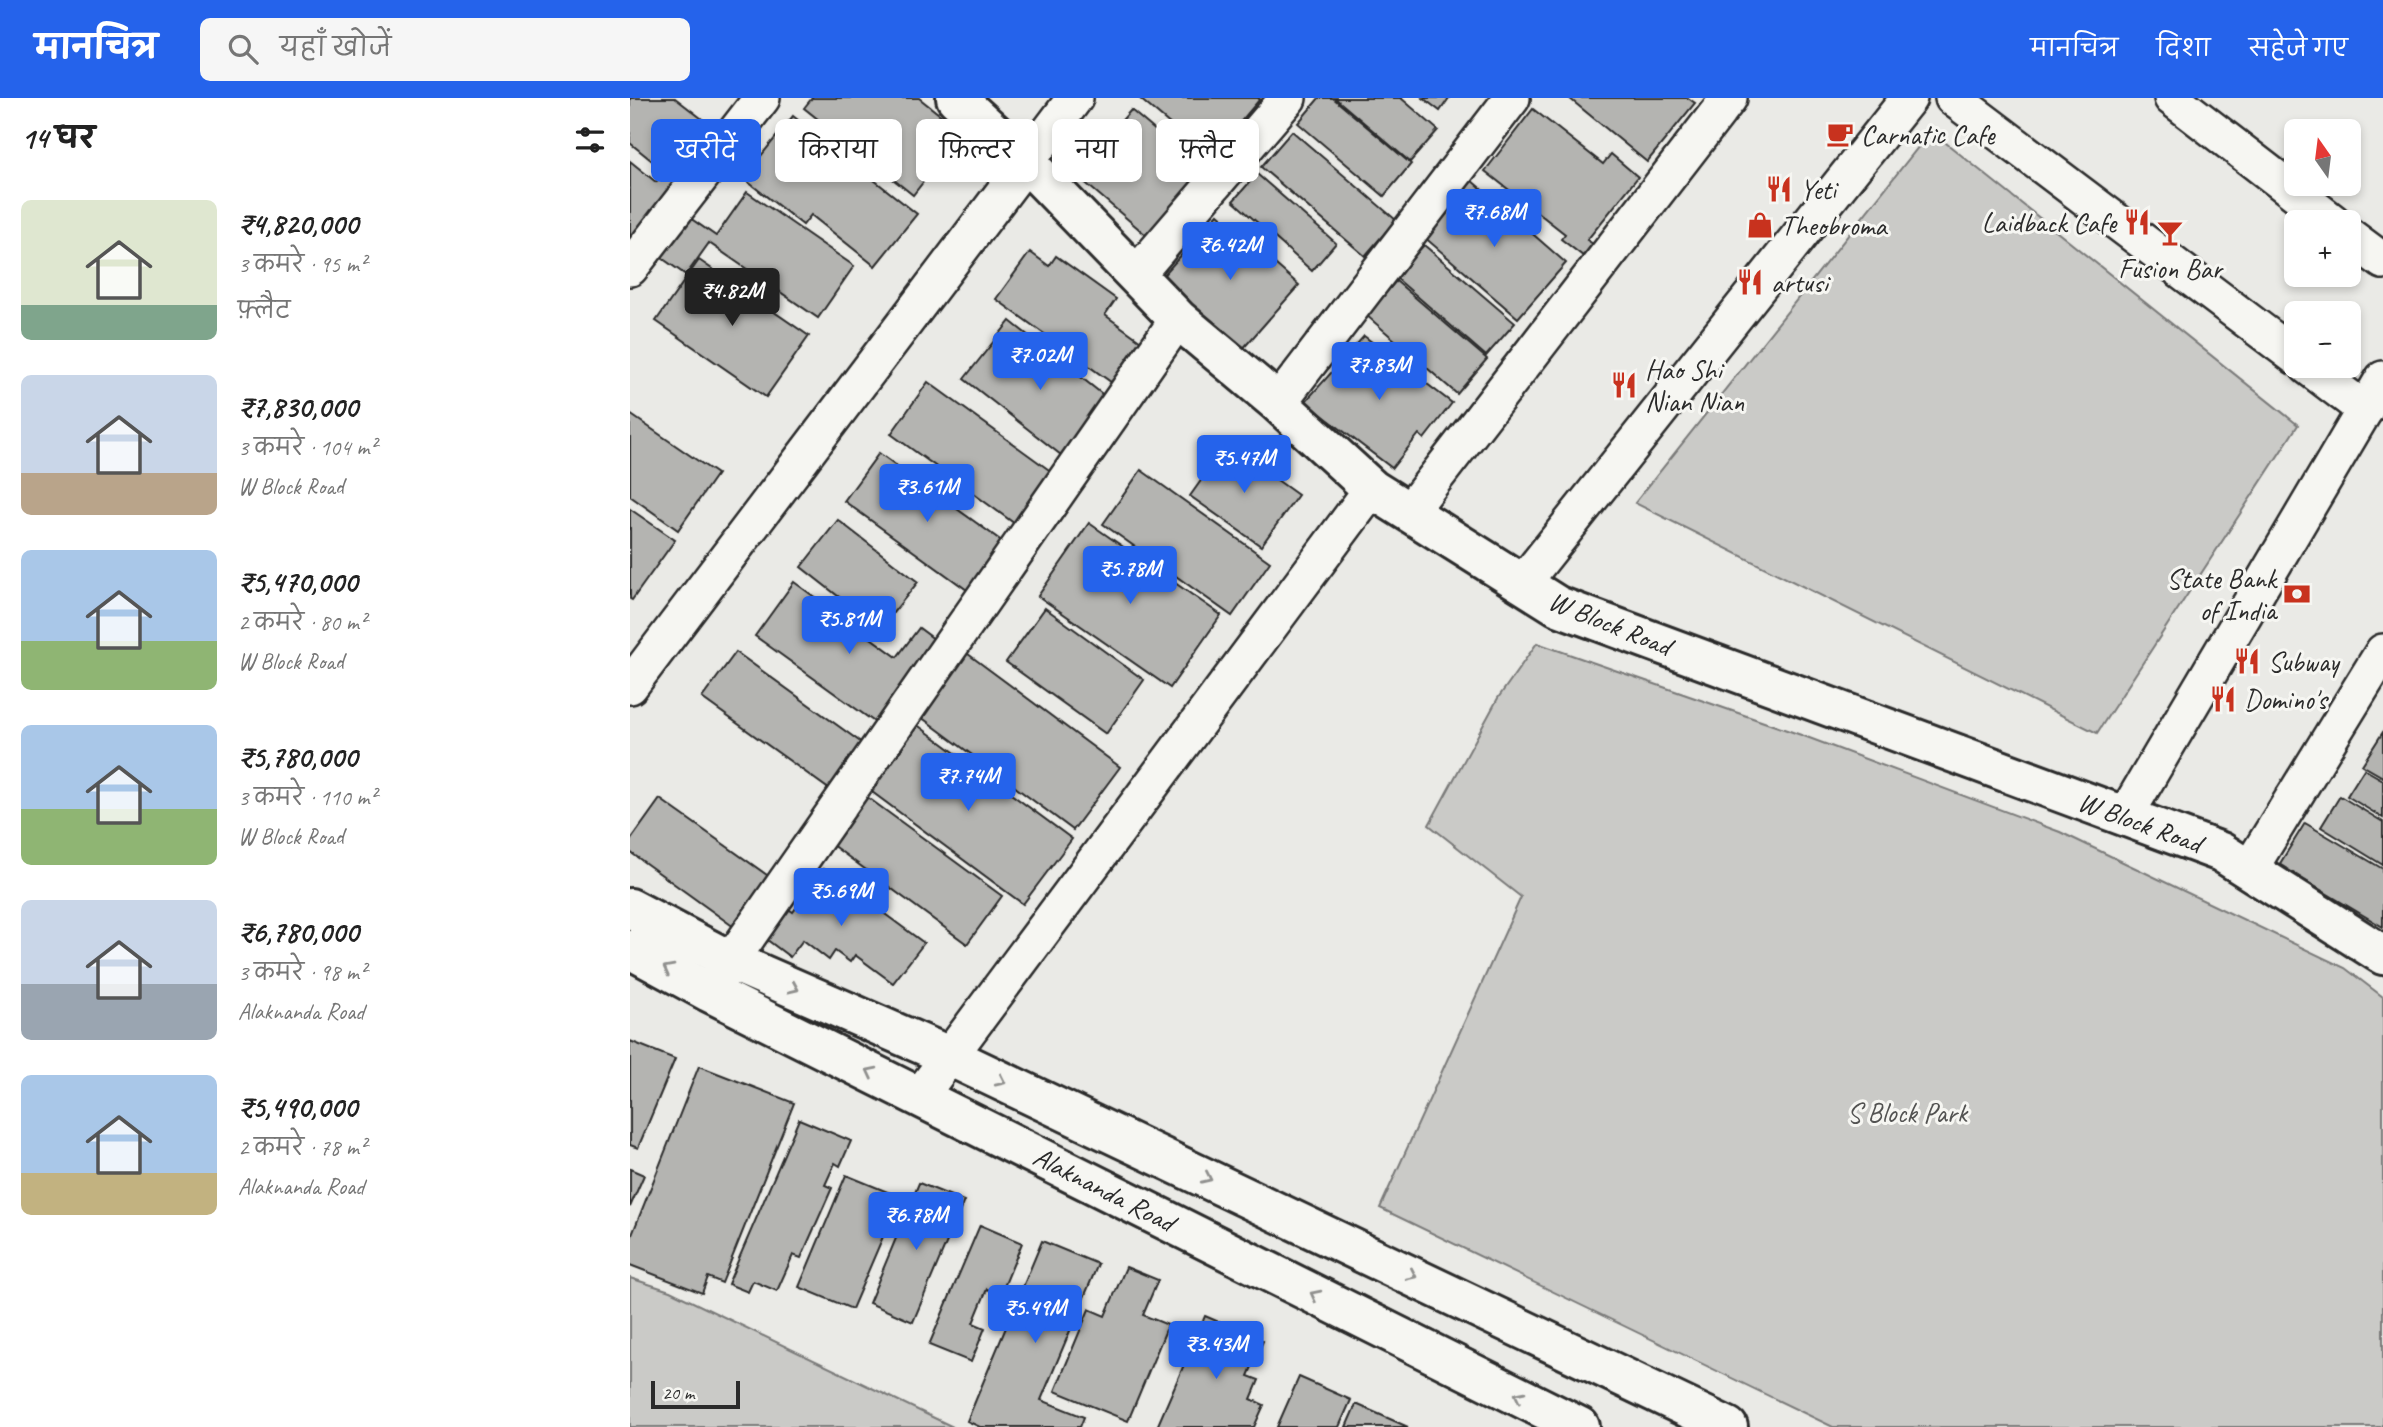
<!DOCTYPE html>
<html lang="hi">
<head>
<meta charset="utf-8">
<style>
	:root { --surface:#fff; --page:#f6f6f6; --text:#222; --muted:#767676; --accent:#2563eb }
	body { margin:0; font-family:Caveat,"Playpen Sans Deva",sans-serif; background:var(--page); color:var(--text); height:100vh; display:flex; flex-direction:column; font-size:26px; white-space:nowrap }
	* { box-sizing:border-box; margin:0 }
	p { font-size:23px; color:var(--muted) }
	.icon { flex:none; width:38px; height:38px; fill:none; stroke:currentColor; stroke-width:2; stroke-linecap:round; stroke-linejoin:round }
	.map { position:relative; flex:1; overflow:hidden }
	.details { display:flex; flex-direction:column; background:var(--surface); width:630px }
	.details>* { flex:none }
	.hud { position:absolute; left:21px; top:21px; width:665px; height:63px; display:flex; gap:14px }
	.needle { width:46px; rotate:346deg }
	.tools { position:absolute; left:1654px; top:21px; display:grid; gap:14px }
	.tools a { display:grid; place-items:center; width:77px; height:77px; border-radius:10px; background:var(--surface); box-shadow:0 4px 10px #0003; font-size:35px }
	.scale { position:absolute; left:21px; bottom:18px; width:89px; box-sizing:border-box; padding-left:7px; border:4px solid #2b2b2b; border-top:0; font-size:19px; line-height:24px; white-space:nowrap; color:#2b2b2b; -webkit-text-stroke:5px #f6f6f2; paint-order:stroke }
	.price { position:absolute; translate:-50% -60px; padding:0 16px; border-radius:7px; background:var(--accent); color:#fff; font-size:23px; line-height:46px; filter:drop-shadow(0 2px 4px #0008) }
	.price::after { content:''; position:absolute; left:50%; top:42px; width:21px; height:16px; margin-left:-10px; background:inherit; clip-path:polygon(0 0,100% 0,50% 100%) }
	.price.current { background:#222; color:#fff }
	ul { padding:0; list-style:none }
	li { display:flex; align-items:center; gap:21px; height:175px; padding:0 21px }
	li span { display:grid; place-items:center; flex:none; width:196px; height:140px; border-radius:10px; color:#555 }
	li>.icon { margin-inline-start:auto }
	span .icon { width:84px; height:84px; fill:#fffc; stroke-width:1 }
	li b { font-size:30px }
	h2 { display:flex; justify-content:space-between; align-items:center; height:84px; padding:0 21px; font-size:30px }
	.tag { padding:0 24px; border-radius:10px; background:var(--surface); box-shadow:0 4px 10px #0003; font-size:24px; line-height:63px }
	.tag.current { background:var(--accent); color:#fff }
	header { display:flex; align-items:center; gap:42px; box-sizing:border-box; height:98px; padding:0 35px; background:var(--accent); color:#fff }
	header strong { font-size:33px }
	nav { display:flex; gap:38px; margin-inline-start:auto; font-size:24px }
	.search { width:490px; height:63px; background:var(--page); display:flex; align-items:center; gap:18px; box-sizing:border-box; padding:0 24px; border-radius:10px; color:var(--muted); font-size:26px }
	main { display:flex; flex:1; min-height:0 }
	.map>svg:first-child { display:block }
</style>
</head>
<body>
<header>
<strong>मानचित्र</strong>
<div class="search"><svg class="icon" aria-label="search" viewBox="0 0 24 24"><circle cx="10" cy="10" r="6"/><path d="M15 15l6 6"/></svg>यहाँ खोजें</div>
<nav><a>मानचित्र</a><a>दिशा</a><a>सहेजे गए</a></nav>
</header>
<main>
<section class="details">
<h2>14 घर<svg class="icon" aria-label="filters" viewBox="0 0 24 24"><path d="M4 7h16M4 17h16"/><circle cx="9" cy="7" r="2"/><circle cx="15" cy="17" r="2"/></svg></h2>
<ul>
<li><span style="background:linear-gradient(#dfe7d0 75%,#7fa58c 0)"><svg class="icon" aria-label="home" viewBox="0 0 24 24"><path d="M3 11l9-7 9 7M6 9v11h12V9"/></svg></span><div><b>₹4,820,000</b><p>3 कमरे · 95 m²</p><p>फ़्लैट</p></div></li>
<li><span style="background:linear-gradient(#c9d6e8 70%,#b9a48a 0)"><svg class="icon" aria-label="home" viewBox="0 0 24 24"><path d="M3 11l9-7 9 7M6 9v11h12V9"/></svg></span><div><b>₹7,830,000</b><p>3 कमरे · 104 m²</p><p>W Block Road</p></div></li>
<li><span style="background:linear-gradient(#a9c7e8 65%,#8fb573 0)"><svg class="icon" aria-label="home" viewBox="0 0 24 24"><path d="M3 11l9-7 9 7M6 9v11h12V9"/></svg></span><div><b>₹5,470,000</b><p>2 कमरे · 80 m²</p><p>W Block Road</p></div></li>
<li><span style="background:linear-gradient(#a9c7e8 60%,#8fb573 0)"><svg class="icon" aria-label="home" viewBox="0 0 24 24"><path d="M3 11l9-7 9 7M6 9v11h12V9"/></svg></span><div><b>₹5,780,000</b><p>3 कमरे · 110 m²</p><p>W Block Road</p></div></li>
<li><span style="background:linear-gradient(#c9d6e8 60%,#9aa5b1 0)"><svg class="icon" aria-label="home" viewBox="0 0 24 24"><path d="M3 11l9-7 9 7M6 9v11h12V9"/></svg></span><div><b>₹6,780,000</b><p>3 कमरे · 98 m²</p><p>Alaknanda Road</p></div></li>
<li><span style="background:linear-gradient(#a9c7e8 70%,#c2b280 0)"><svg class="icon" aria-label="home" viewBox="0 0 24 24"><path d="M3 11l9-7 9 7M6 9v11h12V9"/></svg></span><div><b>₹5,490,000</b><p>2 कमरे · 78 m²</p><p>Alaknanda Road</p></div></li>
</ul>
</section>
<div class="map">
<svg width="1753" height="1329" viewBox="0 0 1753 1329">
	<rect width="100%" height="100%" fill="#eaeae6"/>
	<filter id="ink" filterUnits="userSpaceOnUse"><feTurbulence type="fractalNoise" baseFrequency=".0143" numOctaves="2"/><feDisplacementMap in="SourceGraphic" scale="14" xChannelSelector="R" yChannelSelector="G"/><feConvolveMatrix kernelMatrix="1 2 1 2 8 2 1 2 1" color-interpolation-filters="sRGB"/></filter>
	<g filter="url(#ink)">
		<g fill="#cacac7" stroke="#7a7a79" stroke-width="2">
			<path d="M1301,33L1668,327L1467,635L1005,405Z"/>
			<path d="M907,545L1174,638L1430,734L1715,870L1753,899V1329H1203L750,1110L891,799L799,727L868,600Z"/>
			<path d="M0,1180L40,1193L323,1329H0Z"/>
		</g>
		<g fill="#b4b4b1" stroke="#2b2b2b" stroke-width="2">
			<path d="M0,0H45L89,34L60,71L42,57L31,70L0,45Z"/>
			<path d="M182,0H289L314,20L301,36L319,51L283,97L174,10Z"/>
			<path d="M509,0H629L630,1L580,60Z"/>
			<path d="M689,0H703L781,66L754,98L668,25Z"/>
			<path d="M705,0H771L808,32L780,64Z"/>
			<path d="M793,0H819L810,13Z"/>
			<path d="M939,0H1058L1065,5L1017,64Z"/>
			<path d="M903,11L973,66L981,56L1008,79L957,142L963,146L953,158L931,141L935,136L855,73Z"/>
			<path d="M501,12L579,78L523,143L445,76Z"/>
			<path d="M163,18L287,116L245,168L181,117L173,127L113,80Z"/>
			<path d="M662,33L766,122L735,158L631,69Z"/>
			<path d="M0,63L26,84L33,75L54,92L0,159Z"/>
			<path d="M627,76L706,145L682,173L603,103Z"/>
			<path d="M841,82L936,165L888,220L793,138Z"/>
			<path d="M117,94L224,168L188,220L79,145L56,177L19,151L47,111L86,138Z"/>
			<path d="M588,116L669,187L611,253L530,181Z"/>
			<path d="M794,147L885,225L856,258L765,179Z"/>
			<path d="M400,154L419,168L426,158L486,201L475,217L522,251L492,292L366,201Z"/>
			<path d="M69,162L179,238L136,299L26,223Z"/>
			<path d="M766,183L857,261L827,296L736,217Z"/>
			<path d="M380,223L486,307L440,364L334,281Z"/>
			<path d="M734,238L822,305L794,341L789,336L762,370L675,304Z"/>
			<path d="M298,284L426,377L388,428L261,336Z"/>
			<path d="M0,316L87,376L48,432L0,398Z"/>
			<path d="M597,346L668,397L631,448L560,398Z"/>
			<path d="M249,355L380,449L344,497L214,403Z"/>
			<path d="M511,372L640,464L602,518L473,426Z"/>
			<path d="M0,411L45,442L2,502L0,501Z"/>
			<path d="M208,422L288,484L250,531L171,469Z"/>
			<path d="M459,425L591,517L540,590L408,498Z"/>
			<path d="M164,484L267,559L289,530L316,550L257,633L125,538Z"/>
			<path d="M415,510L514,582L476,636L376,564Z"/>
			<path d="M334,553L490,669L443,732L287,616Z"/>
			<path d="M106,554L236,648L203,694L72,600Z"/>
			<path d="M282,623L442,741L393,806L234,688Z"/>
			<path d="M1753,634V679L1732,667Z"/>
			<path d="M1734,671L1753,682V720L1717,698Z"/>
			<path d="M229,693L372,798L337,846L194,741Z"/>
			<path d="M1710,698L1753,724V767L1691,729Z"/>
			<path d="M30,701L144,782L115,837L0,754V743Z"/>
			<path d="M1675,725L1753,771V829L1649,767Z"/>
			<path d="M194,771L294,845L263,885L225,857L220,864L205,853L199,862L173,842L160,859L124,832L146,802L163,814Z"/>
			<path d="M0,943L45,961L8,1050L0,1047Z"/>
			<path d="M69,968L164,1005L92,1185L78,1179L72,1195L0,1167V1142Z"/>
			<path d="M169,1021L221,1043L210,1068L205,1065L195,1087L202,1090L171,1160L163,1157L147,1193L123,1183L118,1194L98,1186Z"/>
			<path d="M0,1071L14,1077L0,1109Z"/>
			<path d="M216,1077L270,1099L222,1211L169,1189Z"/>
			<path d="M289,1085L334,1103L283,1224L239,1205Z"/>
			<path d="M350,1127L392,1145L371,1196L357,1191L343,1225L355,1230L341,1264L299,1247Z"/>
			<path d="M412,1143L468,1166L411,1302L454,1319L450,1329H350L337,1323Z"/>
			<path d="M496,1169L528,1182L513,1217L538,1227L498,1323L425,1293L459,1211L475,1218Z"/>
			<path d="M575,1218L633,1243L618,1278L629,1282L621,1301L634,1307L624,1329H527Z"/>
			<path d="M669,1279L721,1302L709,1329H647Z"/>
			<path d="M726,1306L778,1329H716Z"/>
		</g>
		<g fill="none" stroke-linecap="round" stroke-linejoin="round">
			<g stroke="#2b2b2b" stroke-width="40">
				<g id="minor">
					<path d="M1323,0L1666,259"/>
					<path d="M1542,0L1703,124"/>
					<path d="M1718,137L1753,163"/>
					<path d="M0,170L132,0"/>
					<path d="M506,177L658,0"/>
					<path d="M1677,268L1735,312"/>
					<path d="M648,305L882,0"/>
					<path d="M779,414L1099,0"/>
					<path d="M892,486L1279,0"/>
					<path d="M0,588L445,0"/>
					<path d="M1495,718L1753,281"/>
					<path d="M1619,772L1753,554"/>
					<path d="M86,884L548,221"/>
					<path d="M289,999L742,391"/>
				</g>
			</g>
			<g stroke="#2b2b2b" stroke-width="44">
				<g id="tertiary">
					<path d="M326,0L396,64L548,221L648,305L742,391L928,508L1591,754L1753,857"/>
					<path d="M0,810L101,863L319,958L1098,1329"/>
					<path d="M0,851L79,894L950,1329"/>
				</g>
			</g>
			<use href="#minor" stroke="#f6f6f2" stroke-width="35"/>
			<use href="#tertiary" stroke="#f6f6f2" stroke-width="38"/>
		</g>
		<defs><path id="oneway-chevron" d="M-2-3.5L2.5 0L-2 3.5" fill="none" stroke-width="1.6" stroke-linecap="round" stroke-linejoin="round" transform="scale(1.75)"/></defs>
		<g stroke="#90908e">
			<use href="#oneway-chevron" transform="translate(38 871) rotate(-152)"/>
			<use href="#oneway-chevron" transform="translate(164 890) rotate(24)"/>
			<use href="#oneway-chevron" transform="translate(241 974) rotate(-153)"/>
			<use href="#oneway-chevron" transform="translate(371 983) rotate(25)"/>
			<use href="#oneway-chevron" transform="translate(577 1080) rotate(25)"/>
			<use href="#oneway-chevron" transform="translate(782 1177) rotate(25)"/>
			<use href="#oneway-chevron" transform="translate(685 1197) rotate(-153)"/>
			<use href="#oneway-chevron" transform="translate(889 1298) rotate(-153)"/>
		</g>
	</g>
	<defs>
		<g id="cafe-bare" transform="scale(2.1)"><path d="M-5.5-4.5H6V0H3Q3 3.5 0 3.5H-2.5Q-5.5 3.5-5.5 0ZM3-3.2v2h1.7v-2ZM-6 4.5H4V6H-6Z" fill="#c8321e" stroke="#f6f6f2" stroke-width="2.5" paint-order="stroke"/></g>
		<g id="restaurant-bare" transform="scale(2.1)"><path d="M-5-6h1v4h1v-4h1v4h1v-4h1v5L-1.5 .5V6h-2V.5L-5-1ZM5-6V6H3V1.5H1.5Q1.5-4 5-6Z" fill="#c8321e" stroke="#f6f6f2" stroke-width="2.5" paint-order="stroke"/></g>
		<g id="shop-bare" transform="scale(2.1)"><path d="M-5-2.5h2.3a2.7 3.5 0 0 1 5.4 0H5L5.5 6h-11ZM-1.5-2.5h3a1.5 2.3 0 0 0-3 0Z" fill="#c8321e" stroke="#f6f6f2" stroke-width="2.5" paint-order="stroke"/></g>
		<g id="bar-bare" transform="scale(2.1)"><path d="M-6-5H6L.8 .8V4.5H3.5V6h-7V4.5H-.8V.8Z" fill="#c8321e" stroke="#f6f6f2" stroke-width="2.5" paint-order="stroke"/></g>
		<g id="bank-bare" transform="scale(2.1)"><path d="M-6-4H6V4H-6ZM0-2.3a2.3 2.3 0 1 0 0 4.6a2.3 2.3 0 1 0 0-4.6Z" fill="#c8321e" stroke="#f6f6f2" stroke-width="2.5" paint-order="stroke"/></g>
	</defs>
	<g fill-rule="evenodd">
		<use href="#cafe-bare" x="1210" y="36"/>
		<use href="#restaurant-bare" x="1149" y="91"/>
		<use href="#restaurant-bare" x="1507" y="124"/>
		<use href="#shop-bare" x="1130" y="127"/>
		<use href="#bar-bare" x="1540" y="135"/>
		<use href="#restaurant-bare" x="1120" y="184"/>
		<use href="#restaurant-bare" x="994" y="287"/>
		<use href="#bank-bare" x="1667" y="496"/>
		<use href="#restaurant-bare" x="1617" y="563"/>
		<use href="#restaurant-bare" x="1593" y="601"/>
	</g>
	<g text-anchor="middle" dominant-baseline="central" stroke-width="6" stroke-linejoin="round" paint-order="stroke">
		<g font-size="28" fill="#2b2b2b" stroke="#f6f6f2" text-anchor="start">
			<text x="1231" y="36">Carnatic Cafe</text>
			<text x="1170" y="91">Yeti</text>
			<text x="1486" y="124" text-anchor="end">Laidback Cafe</text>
			<text x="1151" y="127">Theobroma</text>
			<text x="1540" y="170" text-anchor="middle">Fusion Bar</text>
			<text x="1141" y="184">artusi</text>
			<text x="1015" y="271">Hao Shi<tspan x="1015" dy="32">Nian Nian</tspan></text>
			<text x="1646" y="480" text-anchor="end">State Bank<tspan x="1646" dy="32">of India</tspan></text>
			<text x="1638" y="563">Subway</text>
			<text x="1614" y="601">Domino's</text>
		</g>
		<g font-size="28" fill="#2b2b2b" stroke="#f6f6f2">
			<text transform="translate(980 525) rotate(22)">W Block Road</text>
			<text transform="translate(1510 724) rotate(20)">W Block Road</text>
			<text transform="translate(474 1091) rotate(27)">Alaknanda Road</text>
		</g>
		<g font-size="28" fill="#535352" stroke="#f6f6f2">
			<text x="1277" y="1014">S Block Park</text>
		</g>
	</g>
</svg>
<div class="tools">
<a><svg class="needle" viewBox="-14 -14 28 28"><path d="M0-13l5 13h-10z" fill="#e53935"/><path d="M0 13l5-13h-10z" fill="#767676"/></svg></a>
<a>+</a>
<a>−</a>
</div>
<div class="scale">20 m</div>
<b class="price" style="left:864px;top:151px">₹7.68M</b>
<b class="price" style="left:600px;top:184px">₹6.42M</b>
<b class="price current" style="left:102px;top:230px">₹4.82M</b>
<b class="price" style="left:410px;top:294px">₹7.02M</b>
<b class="price" style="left:749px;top:304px">₹7.83M</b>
<b class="price" style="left:614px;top:397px">₹5.47M</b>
<b class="price" style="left:297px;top:426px">₹3.61M</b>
<b class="price" style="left:500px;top:508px">₹5.78M</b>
<b class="price" style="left:219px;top:558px">₹5.81M</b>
<b class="price" style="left:338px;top:715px">₹7.74M</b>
<b class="price" style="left:211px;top:830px">₹5.69M</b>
<b class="price" style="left:286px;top:1154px">₹6.78M</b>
<b class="price" style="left:405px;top:1247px">₹5.49M</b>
<b class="price" style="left:586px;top:1283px">₹3.43M</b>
<div class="hud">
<a class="tag current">खरीदें</a>
<a class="tag">किराया</a>
<a class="tag">फ़िल्टर</a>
<a class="tag">नया</a>
<a class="tag">फ़्लैट</a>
</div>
</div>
</main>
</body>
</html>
